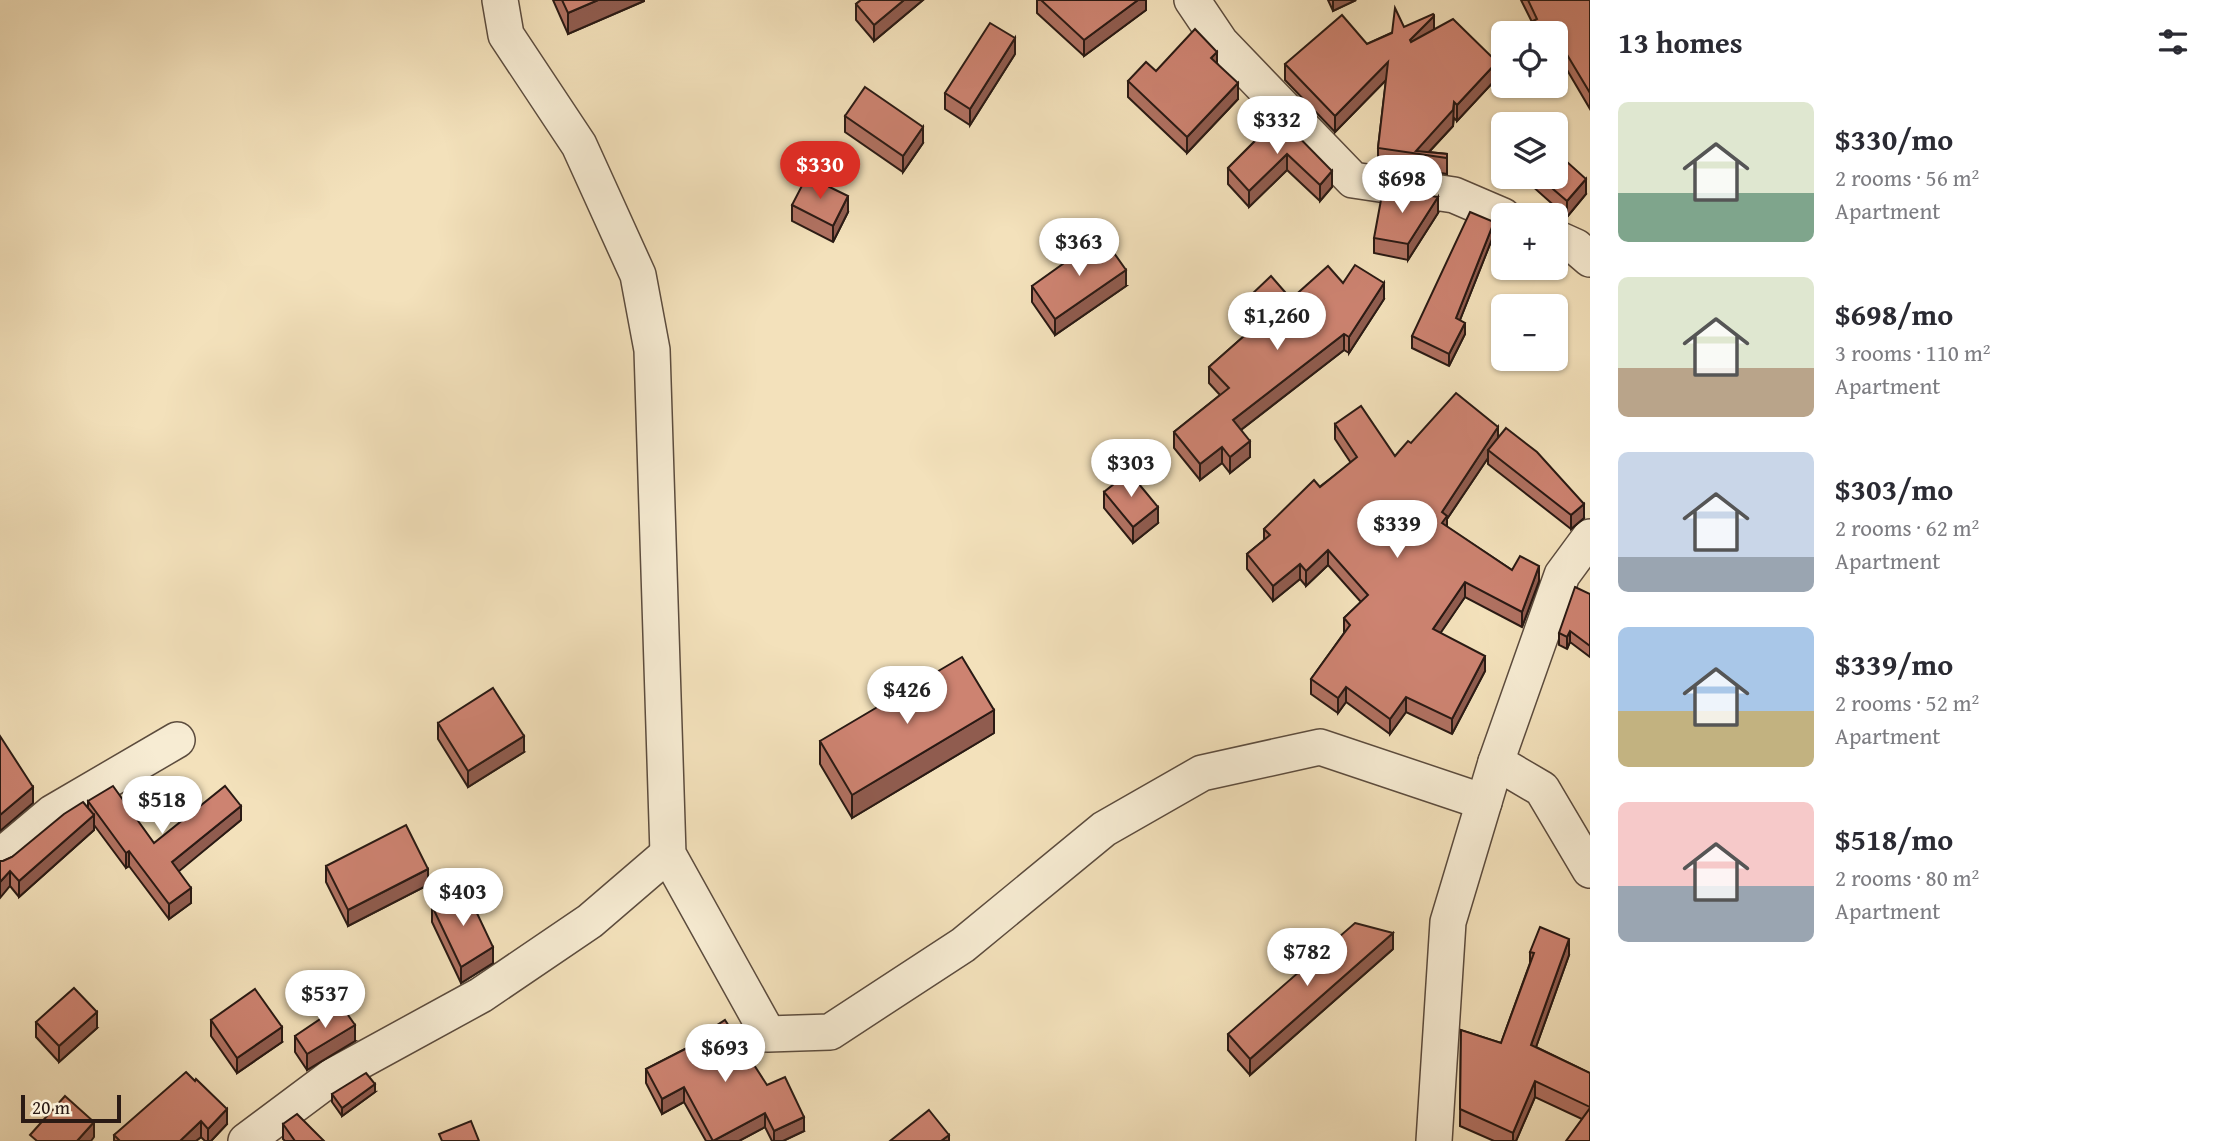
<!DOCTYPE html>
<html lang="en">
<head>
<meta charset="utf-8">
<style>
	:root { --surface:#fff; --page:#f7f7f7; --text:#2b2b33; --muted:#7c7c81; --accent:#d93025 }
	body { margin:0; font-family:"Gentium Book Plus",serif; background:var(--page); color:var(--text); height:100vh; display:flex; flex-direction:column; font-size:26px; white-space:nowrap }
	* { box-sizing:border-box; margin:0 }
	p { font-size:23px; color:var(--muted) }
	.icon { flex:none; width:38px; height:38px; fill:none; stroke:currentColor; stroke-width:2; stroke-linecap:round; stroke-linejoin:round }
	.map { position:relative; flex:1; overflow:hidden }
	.panel { display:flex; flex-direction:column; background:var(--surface); width:630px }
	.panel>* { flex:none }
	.tools { position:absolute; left:1491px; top:21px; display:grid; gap:14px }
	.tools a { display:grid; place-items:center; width:77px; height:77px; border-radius:10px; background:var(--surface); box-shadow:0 2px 5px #0004; font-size:35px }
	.scale { position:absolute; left:21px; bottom:18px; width:100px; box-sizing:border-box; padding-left:7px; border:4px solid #2a1a14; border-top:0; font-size:19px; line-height:24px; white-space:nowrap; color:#2a1a14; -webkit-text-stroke:5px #f7ecd3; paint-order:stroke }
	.price { position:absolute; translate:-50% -60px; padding:0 16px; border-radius:24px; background:#fff; color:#222; font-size:23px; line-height:46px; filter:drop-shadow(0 2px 4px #0008) }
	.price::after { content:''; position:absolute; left:50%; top:42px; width:21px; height:16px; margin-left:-10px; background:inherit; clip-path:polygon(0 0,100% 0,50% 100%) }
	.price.selected { background:var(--accent); color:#fff }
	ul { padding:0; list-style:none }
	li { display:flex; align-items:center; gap:21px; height:175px; padding:0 28px }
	li span { display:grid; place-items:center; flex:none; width:196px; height:140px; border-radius:10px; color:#555 }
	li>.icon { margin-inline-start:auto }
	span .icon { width:84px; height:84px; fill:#fffc; stroke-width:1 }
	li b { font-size:30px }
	h2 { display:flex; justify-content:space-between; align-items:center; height:84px; padding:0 28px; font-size:30px }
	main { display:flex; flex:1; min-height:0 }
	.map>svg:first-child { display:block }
</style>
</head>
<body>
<main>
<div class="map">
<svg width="1590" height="1141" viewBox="0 0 1590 1141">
	<rect width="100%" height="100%" fill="#f3e1bb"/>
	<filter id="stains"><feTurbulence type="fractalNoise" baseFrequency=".00286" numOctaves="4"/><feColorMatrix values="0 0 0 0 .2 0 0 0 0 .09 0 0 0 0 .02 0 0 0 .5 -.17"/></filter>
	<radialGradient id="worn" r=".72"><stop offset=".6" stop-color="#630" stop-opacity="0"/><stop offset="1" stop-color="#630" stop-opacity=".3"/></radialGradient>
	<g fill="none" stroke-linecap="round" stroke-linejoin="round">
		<g stroke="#5c4c3e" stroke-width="38">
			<g id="street">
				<path d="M500,0L506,35L579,145L638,275L652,350L668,854L768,1034L830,1032L963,945L1104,829L1202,773L1320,747L1484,802"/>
				<path d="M1192,0L1221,43L1353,180L1454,195L1503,216"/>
				<path d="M1556,238L1576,247L1590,259"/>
				<path d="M1496,762L1542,789L1590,870"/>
				<path d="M0,857L52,813L177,740"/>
				<path d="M246,1141L333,1076L481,995L590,921L668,854"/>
				<path d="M1434,1141L1448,922L1496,762L1562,575L1590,537"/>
			</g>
		</g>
		<use href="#street" stroke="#f7ecd3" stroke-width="35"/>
	</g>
	<g fill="#b07161" stroke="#2a1a14" stroke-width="2">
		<path d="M553,0H644V1L568,34Z"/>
		<path d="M861,0H923L874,41L856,20V4Z"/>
		<path d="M1037,0H1146V10L1084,56L1037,13Z"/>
		<path d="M1328,0H1356L1333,11Z"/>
		<path d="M1521,0H1590V109L1560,58L1556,61V33H1531L1532,22Z"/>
		<path d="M1404,27L1434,30L1497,78L1457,121L1454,118L1453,126L1429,152L1447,154V174L1378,163V148L1386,80L1335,132L1285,80V64L1367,44Z"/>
		<path d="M1015,54L970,125L945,109V93Z"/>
		<path d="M1217,63L1238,99L1187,153L1128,97V81L1156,71Z"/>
		<path d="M845,116L923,143L903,172L845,132Z"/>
		<path d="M1279,117L1332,187L1320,201L1287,170L1249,207L1228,184V168Z"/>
		<path d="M1522,177H1556L1586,194L1567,217Z"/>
		<path d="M792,205L848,212L833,242L792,221Z"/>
		<path d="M1438,213L1408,260L1374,253V238Z"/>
		<path d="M1494,234L1460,320L1465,334L1449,366L1412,348V336Z"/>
		<path d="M1343,283L1384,299L1349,353L1344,350L1241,430L1250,457L1230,473L1222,463L1200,480L1174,448V432L1220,395L1209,383V367L1261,321L1251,311V295L1291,299Z"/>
		<path d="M1032,286H1126L1055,335L1032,302Z"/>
		<path d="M1335,424L1395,456L1411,443L1498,438L1584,518L1571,529L1488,464V458L1447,519V527L1512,570L1539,581L1522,627L1465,597L1440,633L1485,671L1452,734L1406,712L1390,734L1346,702L1338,713L1311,694V679L1344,633V618L1361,602L1328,565L1306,586L1300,579L1273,601L1247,569V554L1264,540V529L1351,463L1335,439Z"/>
		<path d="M1104,492L1158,523L1133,543L1104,508Z"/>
		<path d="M1590,594V657L1570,642L1567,649L1559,645V633Z"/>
		<path d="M438,723L524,752L468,787L438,739Z"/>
		<path d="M994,733L852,818L820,764V741Z"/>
		<path d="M88,801L154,843L241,820L178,871L191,903L169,919L129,866L126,868L94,825V830L19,897L10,886L3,861L12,857L88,807Z"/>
		<path d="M326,866L428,885L348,926L326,882Z"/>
		<path d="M432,906L493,963L461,983L432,922Z"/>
		<path d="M1393,949L1250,1075L1228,1050V1034Z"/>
		<path d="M1530,952L1569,955L1536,1047L1590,1073V1141L1582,1119L1535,1097L1516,1141H1494L1460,1126L1461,1030L1501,1043L1530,963Z"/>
		<path d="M211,1020L282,1042L237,1073L211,1036Z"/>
		<path d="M36,1022L97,1028L59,1062L36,1037Z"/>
		<path d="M295,1036L355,1041L307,1070L295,1052Z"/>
		<path d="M691,1042L804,1131L783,1141H772L765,1127L739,1141H706L684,1102L662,1114L646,1083V1069L691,1046Z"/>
		<path d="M195,1081L227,1124L211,1141H205L201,1137L196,1141H114V1135Z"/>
		<path d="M375,1092L342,1116L332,1102V1094Z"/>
		<path d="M283,1124L324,1141H285L283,1139Z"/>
	</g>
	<g fill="#905c4f" stroke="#2a1a14" stroke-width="2">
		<path d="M598,0H644V1L568,34V13Z"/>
		<path d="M904,0H923L874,41V25Z"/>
		<path d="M1138,0H1146V10L1084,56V40Z"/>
		<path d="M1333,0H1356L1333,11Z"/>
		<path d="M1434,16V32L1410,56V40Z"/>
		<path d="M1015,38V54L970,125V109Z"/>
		<path d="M1560,43V58L1556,61V46Z"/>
		<path d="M1217,52V68L1211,58Z"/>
		<path d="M1388,62V78L1335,132V116Z"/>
		<path d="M1497,62V78L1457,121V105Z"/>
		<path d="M1238,83V99L1187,153V137Z"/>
		<path d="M1454,102L1453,126L1426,155L1416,151Z"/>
		<path d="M923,127V143L903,172V156Z"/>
		<path d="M1287,154V170L1249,207V191Z"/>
		<path d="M1332,171V187L1320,201V185Z"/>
		<path d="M1586,179V194L1567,217V201Z"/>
		<path d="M848,196V212L833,242V226Z"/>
		<path d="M1438,197V213L1408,260V244Z"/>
		<path d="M1494,222V234L1456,330V318Z"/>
		<path d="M1126,270V286L1055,335V319Z"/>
		<path d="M1384,283V299L1349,353V337Z"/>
		<path d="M1465,323V334L1449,366V354Z"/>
		<path d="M1344,334V350L1233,436V420Z"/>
		<path d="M1498,427V442L1488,450V458L1447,519V531L1442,538V512Z"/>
		<path d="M1250,441V457L1230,473V457Z"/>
		<path d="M1222,447V463L1200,480V464Z"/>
		<path d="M1584,504V518L1571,529V515Z"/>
		<path d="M1158,507V523L1133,543V527Z"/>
		<path d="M1328,550V565L1306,586V571Z"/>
		<path d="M1300,564V579L1273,601V586Z"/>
		<path d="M1539,566V581L1522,627V612Z"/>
		<path d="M1465,582V597L1433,644V629Z"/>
		<path d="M1570,631V642L1567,649V637Z"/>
		<path d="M1485,656V671L1452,734V719Z"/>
		<path d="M1346,687V702L1338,713V698Z"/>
		<path d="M1406,697V712L1390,734V719Z"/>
		<path d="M994,710V733L852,818V795Z"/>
		<path d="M524,736V752L468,787V771Z"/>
		<path d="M33,787V803L0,831V815Z"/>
		<path d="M241,806V820L172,877V862Z"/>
		<path d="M94,815V830L19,897V881Z"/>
		<path d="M129,851V866L126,868V853Z"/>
		<path d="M428,869V885L348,926V910Z"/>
		<path d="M10,871V886L0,898V882Z"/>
		<path d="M191,888V903L169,919V904Z"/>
		<path d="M1393,933V949L1250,1075V1059Z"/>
		<path d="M1569,939V955L1531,1061V1045Z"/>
		<path d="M493,947V963L461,983V967Z"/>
		<path d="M97,1012V1028L59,1062V1046Z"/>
		<path d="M355,1025V1041L307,1070V1054Z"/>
		<path d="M282,1027V1042L237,1073V1058Z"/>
		<path d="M1535,1081V1097L1516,1141H1513V1133Z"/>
		<path d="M375,1084V1092L342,1116V1108Z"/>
		<path d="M684,1087V1102L662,1114V1099Z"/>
		<path d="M227,1109V1124L211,1141H208V1129Z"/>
		<path d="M765,1113V1127L739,1141H713Z"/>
		<path d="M804,1117V1131L783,1141H774V1131Z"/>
		<path d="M201,1121V1137L196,1141H180Z"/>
		<path d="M94,1122V1137L91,1141H77Z"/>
		<path d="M949,1135V1141H941Z"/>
	</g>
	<g fill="#cd8371" stroke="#2a1a14" stroke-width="2">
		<path d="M562,0H598L568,13Z"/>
		<path d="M861,0H904L874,25L856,4Z"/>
		<path d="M1041,0H1138L1084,40Z"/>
		<path d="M1528,0H1590V93L1560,43L1556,46V33H1538L1531,22L1537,19Z"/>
		<path d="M1395,8L1404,27L1433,14L1434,16L1410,40L1411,42L1453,19L1497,62L1457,105L1454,102L1453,110L1416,151L1447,154V158L1378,148L1388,62L1335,116L1285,64L1342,15L1367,44L1392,33Z"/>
		<path d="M990,23L1015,38L970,109L945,93Z"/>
		<path d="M1195,29L1217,52L1211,58L1238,83L1187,137L1128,81L1146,62L1156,71Z"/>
		<path d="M865,87L923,127L903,156L845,116Z"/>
		<path d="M1279,117L1332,171L1320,185L1287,154L1249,191L1228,168Z"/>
		<path d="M1556,152L1586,179L1567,201L1539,177H1556Z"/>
		<path d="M807,176L848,196L833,226L792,205Z"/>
		<path d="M1383,189L1438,197L1408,244L1374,238Z"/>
		<path d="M1470,212L1494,222L1456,318L1465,323L1449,354L1412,336Z"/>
		<path d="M1102,236L1126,270L1055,319L1032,286Z"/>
		<path d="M1355,265L1384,283L1349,337L1344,334L1233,420L1250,441L1230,457L1222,447L1200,464L1174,432L1229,388L1209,367L1269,314L1251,295L1271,276L1291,299L1328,266L1343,283Z"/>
		<path d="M1456,393L1498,427L1442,512L1447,516L1442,523L1512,570L1520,556L1539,566L1522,612L1465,582L1433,629L1485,656L1452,719L1406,697L1390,719L1346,687L1338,698L1311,679L1350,625L1344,618L1368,595L1328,550L1306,571L1300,564L1273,586L1247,554L1270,535L1264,529L1314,480L1320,487L1357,457L1335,424L1361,406L1395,456L1408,441L1411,443Z"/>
		<path d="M1506,428L1537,452L1584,504L1571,515L1488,450Z"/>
		<path d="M1129,472L1158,507L1133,527L1104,492Z"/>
		<path d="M1575,587L1590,594V646L1570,631L1567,637L1559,633Z"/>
		<path d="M962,657L994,710L852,795L820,741Z"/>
		<path d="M493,688L524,736L468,771L438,723Z"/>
		<path d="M0,736L33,787L0,815Z"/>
		<path d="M113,786L154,843L225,786L241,806L172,862L191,888L169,904L129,851L126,853L88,801Z"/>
		<path d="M83,802L94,815L19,881L10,871L0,882V861H3L12,857L64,814Z"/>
		<path d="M406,825L428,869L348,910L326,866Z"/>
		<path d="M466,890L493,947L461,967L432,906Z"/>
		<path d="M1355,923L1393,933L1250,1059L1228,1034Z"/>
		<path d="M1540,927L1569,939L1531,1045L1590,1073V1107L1535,1081L1513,1133L1460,1109L1461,1030L1501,1043L1534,953L1530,952Z"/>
		<path d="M74,988L97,1012L59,1046L36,1022Z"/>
		<path d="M255,989L282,1027L237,1058L211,1020Z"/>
		<path d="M341,1005L355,1025L307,1054L295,1036Z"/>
		<path d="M725,1020L767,1085L785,1077L804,1117L774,1131L765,1113L713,1141L684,1087L662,1099L646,1069L693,1045L691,1042Z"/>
		<path d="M186,1072L195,1081L196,1079L227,1109L208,1129L201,1121L180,1141H120L114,1135Z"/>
		<path d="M366,1073L375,1084L342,1108L332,1094Z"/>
		<path d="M65,1096L94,1122L77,1141H37L30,1135Z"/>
		<path d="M1590,1108V1141H1566Z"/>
		<path d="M929,1110L949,1135L941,1141H890Z"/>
		<path d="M297,1114L324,1141H295L283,1124Z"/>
		<path d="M471,1121L479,1141H442L439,1134Z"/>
	</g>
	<rect width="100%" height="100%" filter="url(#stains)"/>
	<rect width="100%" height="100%" fill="url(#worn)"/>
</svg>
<div class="tools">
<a><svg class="icon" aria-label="locate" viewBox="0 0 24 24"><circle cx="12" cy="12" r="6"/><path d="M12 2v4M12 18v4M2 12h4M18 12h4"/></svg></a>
<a><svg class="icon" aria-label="layers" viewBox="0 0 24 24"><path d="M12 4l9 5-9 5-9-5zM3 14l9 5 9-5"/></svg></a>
<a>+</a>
<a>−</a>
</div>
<div class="scale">20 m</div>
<b class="price" style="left:1277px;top:156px">$332</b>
<b class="price selected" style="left:820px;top:201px">$330</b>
<b class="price" style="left:1402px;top:215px">$698</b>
<b class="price" style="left:1079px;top:278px">$363</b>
<b class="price" style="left:1277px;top:352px">$1,260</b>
<b class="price" style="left:1131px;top:499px">$303</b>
<b class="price" style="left:1397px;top:560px">$339</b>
<b class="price" style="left:907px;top:726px">$426</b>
<b class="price" style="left:162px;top:836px">$518</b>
<b class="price" style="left:463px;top:928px">$403</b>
<b class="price" style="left:1307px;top:988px">$782</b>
<b class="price" style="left:325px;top:1030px">$537</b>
<b class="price" style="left:725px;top:1084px">$693</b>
</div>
<section class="panel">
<h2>13 homes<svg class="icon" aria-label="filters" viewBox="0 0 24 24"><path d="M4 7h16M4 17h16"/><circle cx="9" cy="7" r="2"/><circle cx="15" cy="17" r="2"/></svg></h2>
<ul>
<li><span style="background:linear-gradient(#dfe7d0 65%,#7fa58c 0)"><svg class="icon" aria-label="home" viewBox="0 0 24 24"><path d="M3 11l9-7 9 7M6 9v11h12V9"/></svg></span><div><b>$330/mo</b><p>2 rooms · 56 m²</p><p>Apartment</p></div></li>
<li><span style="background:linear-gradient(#dfe7d0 65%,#b9a48a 0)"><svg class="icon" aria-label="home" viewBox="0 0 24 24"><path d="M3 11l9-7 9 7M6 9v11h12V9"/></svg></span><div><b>$698/mo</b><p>3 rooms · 110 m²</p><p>Apartment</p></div></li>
<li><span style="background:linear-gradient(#c9d6e8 75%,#9aa5b1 0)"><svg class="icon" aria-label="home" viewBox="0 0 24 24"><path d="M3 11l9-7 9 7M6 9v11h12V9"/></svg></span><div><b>$303/mo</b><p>2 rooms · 62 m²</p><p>Apartment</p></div></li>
<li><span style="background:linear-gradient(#a9c7e8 60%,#c2b280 0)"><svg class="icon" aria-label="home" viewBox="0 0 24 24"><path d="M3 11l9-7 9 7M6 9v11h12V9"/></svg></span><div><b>$339/mo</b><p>2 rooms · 52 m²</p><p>Apartment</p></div></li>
<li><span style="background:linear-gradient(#f6c9c9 60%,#9aa5b1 0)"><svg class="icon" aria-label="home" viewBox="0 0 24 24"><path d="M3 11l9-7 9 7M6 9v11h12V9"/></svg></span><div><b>$518/mo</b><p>2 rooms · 80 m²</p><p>Apartment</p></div></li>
</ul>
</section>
</main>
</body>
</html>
